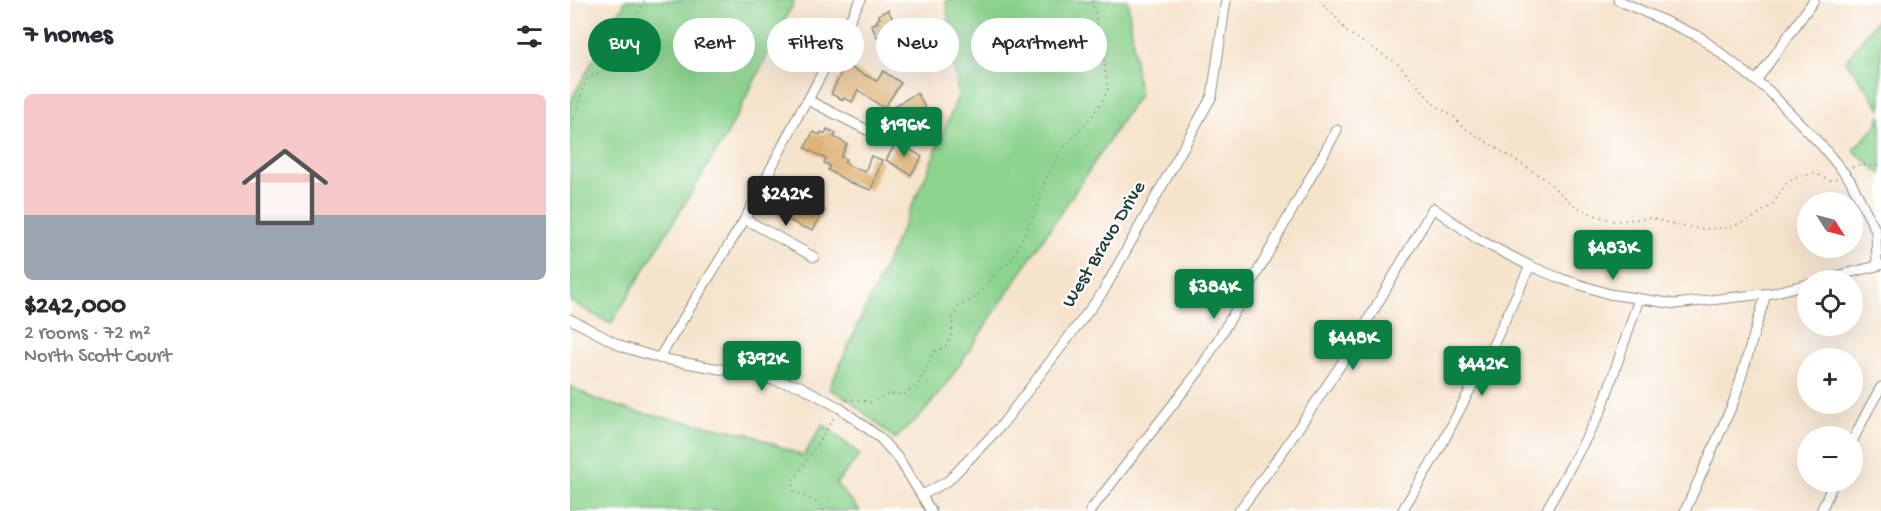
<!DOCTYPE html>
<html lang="en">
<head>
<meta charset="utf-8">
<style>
	:root { --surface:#fff; --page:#f7f7f7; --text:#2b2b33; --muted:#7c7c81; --accent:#0b8043 }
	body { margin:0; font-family:"Gochi Hand",sans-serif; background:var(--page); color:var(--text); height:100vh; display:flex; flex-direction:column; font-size:22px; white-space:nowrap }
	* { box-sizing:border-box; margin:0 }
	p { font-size:20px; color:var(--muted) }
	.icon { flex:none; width:33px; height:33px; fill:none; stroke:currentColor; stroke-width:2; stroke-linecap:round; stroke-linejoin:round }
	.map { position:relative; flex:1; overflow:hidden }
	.panel { display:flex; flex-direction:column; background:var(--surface); width:570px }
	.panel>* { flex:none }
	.guide { position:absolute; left:18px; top:18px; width:570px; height:54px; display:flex; gap:12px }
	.needle { width:39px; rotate:126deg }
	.tools { position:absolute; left:1227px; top:192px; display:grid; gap:12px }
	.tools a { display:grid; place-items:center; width:66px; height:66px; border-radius:50%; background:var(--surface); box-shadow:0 6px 24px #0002; font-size:30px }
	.price { position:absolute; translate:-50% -51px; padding:0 14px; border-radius:6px; background:var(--accent); color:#fff; font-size:20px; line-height:39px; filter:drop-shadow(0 2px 3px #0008) }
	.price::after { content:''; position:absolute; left:50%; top:36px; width:18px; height:14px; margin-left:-9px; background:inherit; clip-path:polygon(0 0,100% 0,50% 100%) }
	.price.selected { background:#222; color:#fff }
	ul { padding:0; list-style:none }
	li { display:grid; align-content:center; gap:12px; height:318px; padding:0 24px }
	li span { display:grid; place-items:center; height:186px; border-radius:9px; color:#555 }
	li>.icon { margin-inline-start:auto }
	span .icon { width:108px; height:108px; fill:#fffc; stroke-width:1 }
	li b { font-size:26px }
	h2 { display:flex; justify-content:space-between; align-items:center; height:72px; padding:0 24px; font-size:26px }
	.pill { padding:0 21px; border-radius:27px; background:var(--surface); box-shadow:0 6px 24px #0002; font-size:21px; line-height:54px }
	.pill.selected { background:var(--accent); color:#fff }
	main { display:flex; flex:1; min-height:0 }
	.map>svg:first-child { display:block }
</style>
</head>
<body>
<main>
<section class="panel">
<h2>7 homes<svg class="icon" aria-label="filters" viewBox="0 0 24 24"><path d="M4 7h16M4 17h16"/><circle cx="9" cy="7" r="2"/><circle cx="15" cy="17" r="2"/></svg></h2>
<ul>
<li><span style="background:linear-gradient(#f6c9c9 65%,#9aa5b1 0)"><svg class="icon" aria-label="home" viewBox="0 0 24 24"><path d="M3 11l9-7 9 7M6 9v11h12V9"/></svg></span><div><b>$242,000</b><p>2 rooms · 72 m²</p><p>North Scott Court</p></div></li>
</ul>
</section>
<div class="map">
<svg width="1311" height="511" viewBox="0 0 1311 511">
	<rect width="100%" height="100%" fill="#fff"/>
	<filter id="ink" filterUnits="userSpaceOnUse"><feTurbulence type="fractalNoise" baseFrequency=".0167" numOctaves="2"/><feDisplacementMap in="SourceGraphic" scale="12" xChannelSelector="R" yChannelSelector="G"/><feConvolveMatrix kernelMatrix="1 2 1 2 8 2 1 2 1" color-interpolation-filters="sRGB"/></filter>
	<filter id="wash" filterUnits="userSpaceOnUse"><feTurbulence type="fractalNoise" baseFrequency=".008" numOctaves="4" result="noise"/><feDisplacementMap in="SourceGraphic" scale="24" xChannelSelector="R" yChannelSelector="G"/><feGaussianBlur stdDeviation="1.35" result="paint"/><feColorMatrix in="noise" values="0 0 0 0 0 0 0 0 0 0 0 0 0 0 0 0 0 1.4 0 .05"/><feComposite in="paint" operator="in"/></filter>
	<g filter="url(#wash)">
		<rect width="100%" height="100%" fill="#f6e3cc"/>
		<g fill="#8cd38e" stroke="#568861" stroke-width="1.5">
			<path d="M56,0H225L159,131L41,324L0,301V102Z"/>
			<path d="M376,0H558L569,95L376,385L353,413L325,439L278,399L259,389L356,175L388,96Z"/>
			<path d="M1311,14V109L1276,61Z"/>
			<path d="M1311,115V174L1283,150L1302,131Z"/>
			<path d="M0,386L25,399L66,412L179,434L233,456L253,424L290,455L266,484L290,511H0Z"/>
		</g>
		<g id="blocks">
			<g fill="#dfb378">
				<path d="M318,10L331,35L311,45L301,25L308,22L307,20L310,18L308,15Z"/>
				<path d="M275,65L307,81L313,71L331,83L314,108L288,90L282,102L274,98L273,100L261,94Z"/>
				<path d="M347,93L358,113L330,128L319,109Z"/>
				<path d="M257,129L266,133L264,137L277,144L271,157L276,159L274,162L277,163V165L295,172L301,156L312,160L301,190L281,183L258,170L260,166L254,163L256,159L235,148L243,132L250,135L251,132L255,134Z"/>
				<path d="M327,141L352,157L341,175L316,160Z"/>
				<path d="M212,188L235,201L236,199L254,210L243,230L231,227L218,219L216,221L203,212L204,210L200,208Z"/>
			</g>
		</g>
	</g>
	<g filter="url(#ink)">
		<use href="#blocks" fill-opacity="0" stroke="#8a9080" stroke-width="1.5"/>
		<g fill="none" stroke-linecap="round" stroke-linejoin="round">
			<g stroke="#8a9080" stroke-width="11">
				<g id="street">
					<path d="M1048,0L1130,37L1199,91L1252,146L1280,180L1306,231L1307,265"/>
					<path d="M1186,81L1244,0"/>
					<path d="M238,100L297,130"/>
					<path d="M175,219L244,257"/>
					<path d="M1249,280L1311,265"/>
					<path d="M0,319L53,347L89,358L166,372L230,386L270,408L309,437L329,459L361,511"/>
					<path d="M89,358L175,219L231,110L238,100L287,6L291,0"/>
					<path d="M1282,442L1298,410L1311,387"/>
					<path d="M352,495L378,481L431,426L533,292L642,96L656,0"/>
					<path d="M520,511L629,371L673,298L767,130"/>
					<path d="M669,511L713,451L780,351L863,208L909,240L960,266L992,279L1039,294L1105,304L1202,293L1238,284"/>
					<path d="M832,511L870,448L925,341L960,266"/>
					<path d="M976,511L1031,411L1069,299"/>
					<path d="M1115,511L1164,401L1196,294"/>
					<path d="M1251,511L1264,482"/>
				</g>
			</g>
			<g stroke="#8a9080" stroke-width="1.5" stroke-dasharray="1.5 4.5" stroke-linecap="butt">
				<path d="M749,0L765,16L777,32L828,64L865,105L886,118L890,125L972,177L1005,206L1024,215L1044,221L1080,218L1110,226L1134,229L1158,228L1181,219L1202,205L1216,184L1223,179L1244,173L1262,181L1267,178"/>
				<path d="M0,124L7,114L12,90L17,79L32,71L39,58L42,37L52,27L65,19L75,0"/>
				<path d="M1282,167L1289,165L1311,166"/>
				<path d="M276,400L286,399L300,402L320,394H335L348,385L364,352L375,347L382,334L383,316L389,306L406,297L432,267L439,263L449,245L467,208L475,180L495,146L523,115L538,91L533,51L522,0"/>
				<path d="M254,511C248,499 235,498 224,491L223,481L266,415"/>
			</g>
			<use href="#street" stroke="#fff" stroke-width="9"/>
		</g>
	</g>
	<g text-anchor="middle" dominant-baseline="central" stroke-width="4.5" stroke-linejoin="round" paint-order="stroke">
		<g font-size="20" fill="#1f3d34" stroke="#fff">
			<text transform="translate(535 245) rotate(-59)">West Bravo Drive</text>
		</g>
	</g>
</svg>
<div class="tools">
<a><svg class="needle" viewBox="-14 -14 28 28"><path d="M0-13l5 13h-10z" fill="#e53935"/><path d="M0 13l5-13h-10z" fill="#7c7c81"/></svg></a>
<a><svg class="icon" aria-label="locate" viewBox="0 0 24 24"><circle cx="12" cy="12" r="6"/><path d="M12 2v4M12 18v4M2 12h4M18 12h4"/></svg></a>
<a>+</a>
<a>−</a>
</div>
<b class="price" style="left:334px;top:158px">$196K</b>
<b class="price selected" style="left:216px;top:227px">$242K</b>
<b class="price" style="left:1043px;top:281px">$483K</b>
<b class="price" style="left:644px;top:320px">$384K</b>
<b class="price" style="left:783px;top:371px">$448K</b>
<b class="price" style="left:192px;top:392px">$392K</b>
<b class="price" style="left:912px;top:397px">$442K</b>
<div class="guide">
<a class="pill selected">Buy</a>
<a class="pill">Rent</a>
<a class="pill">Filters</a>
<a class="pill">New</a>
<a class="pill">Apartment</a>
</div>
</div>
</main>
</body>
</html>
